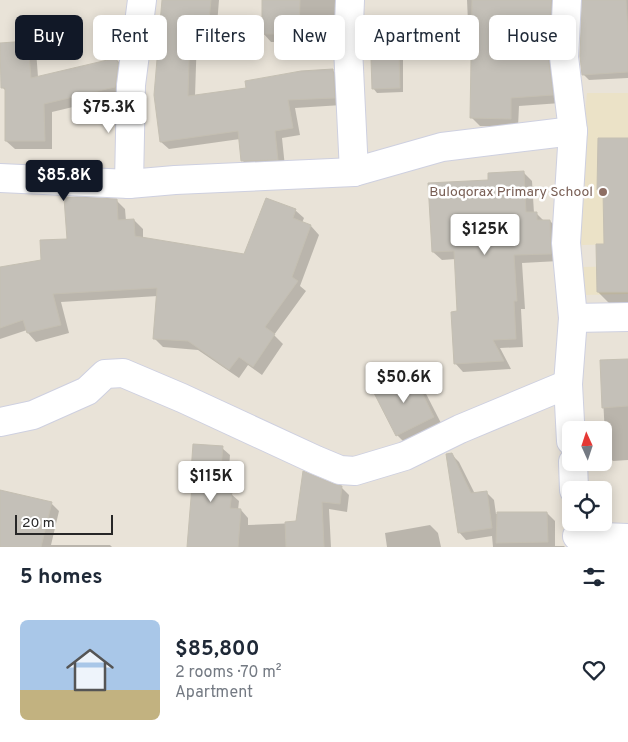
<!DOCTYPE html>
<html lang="en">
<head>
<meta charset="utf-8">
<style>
	:root { --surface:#fff; --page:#f2f2f3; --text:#1f2937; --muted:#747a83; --accent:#111827 }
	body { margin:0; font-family:Overpass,sans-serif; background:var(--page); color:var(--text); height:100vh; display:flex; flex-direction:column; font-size:19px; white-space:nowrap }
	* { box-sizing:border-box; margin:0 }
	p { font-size:16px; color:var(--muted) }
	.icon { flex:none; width:28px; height:28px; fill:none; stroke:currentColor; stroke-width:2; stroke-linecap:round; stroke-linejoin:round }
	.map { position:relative; height:547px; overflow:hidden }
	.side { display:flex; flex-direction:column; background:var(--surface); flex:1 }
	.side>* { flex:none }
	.hud { position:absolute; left:15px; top:15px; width:599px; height:45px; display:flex; gap:10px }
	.needle { width:32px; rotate:357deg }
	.buttons { position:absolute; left:562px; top:421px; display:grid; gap:10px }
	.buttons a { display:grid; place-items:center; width:50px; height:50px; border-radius:8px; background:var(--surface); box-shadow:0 2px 12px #0003; font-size:25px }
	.scale { position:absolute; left:15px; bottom:12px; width:98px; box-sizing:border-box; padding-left:5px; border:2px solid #272727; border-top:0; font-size:14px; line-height:18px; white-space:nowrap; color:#272727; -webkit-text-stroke:4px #fff; paint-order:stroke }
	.price { position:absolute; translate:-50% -42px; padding:0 11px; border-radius:5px; background:#fff; color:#222; font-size:16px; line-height:32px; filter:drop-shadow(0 1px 2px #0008) }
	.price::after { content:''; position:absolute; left:50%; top:30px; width:15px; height:11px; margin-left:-8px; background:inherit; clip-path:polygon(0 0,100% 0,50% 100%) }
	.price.on { background:var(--accent); color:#fff }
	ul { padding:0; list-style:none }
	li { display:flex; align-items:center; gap:15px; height:125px; padding:0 20px }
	li span { display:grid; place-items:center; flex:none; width:140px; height:100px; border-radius:8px; color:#555 }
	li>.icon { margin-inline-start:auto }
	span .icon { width:60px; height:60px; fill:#fffc; stroke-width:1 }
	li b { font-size:21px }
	h2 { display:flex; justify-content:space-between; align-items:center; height:60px; padding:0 20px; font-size:21px }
	.pill { padding:0 18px; border-radius:8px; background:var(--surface); box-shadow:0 2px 12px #0003; font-size:18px; line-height:45px }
	.pill.on { background:var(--accent); color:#fff }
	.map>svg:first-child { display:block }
</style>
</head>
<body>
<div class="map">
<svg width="628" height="547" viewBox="0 0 628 547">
	<rect width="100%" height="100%" fill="#e9e3d8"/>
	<path fill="#ebe2c7" d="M587,93H628V138H598L597,189L628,190L603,195L604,242H628V244L582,245V267L628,266L597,269V292H628V294L584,295L576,206Z"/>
	<g fill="#0003">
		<path d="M164,0H219L216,37L197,36L195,96L247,89L333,71L341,78L342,105L295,108L300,135L282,138L285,167L250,168L243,161L240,139L169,149L161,142Z"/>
		<path d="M264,0H342V25L308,24L307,42H271L263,33Z"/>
		<path d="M467,0H562L561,103L519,106L518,127L480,126L472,118L473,27L468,22Z"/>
		<path d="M584,0H628V78L589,80L583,74Z"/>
		<path d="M28,42L36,50L38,77L116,59L124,67L123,95L52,112V149H15L6,141V91L2,87L0,44Z"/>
		<path d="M399,55L403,59V92L377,93L373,88Z"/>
		<path d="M628,140V303H609L598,292L605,245V196L598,189Z"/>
		<path d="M524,173L532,181L534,213H536L544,221H550L558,229L559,261L522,263L525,309H521L523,347L500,348L511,369L463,372L455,363L458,313L456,259L442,260L433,252L490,181Z"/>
		<path d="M116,200L125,209L126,221L134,220L143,229V239L245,256L295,210L304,218L302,223L311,226L319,235L300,286L306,291L274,335L283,344L262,375L248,365L239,378L198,350L163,347L154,338L158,296L61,302L69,333L36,342L28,333L27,330L0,339V281L42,261L69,240Z"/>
		<path d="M628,360V460L613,461L606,454L601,361Z"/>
		<path d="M412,374L420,382L442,425L405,443L397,435Z"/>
		<path d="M222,448L230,455L227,493L231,494L239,501L238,510H241L248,518V525L297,523L304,473L341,487L349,495L347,512L329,509L331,547H189L193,488L191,485Z"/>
		<path d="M451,454L459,462L475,494L486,492L494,500L496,514L547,513L555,521V546H564L565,547H493L492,536L466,540L459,532Z"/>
		<path d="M0,491L51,503L59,511L51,545H110L112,547H0Z"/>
		<path d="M430,525L438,533L441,547H387L385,533Z"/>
	</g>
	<g fill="#c4c0b8" stroke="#c4bfb2">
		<path d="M162,0H211L208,30L190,29L188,96L246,88L245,81L301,71L333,69L335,98L288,100L293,128L275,131L278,160L241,161L238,131L160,142L154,95Z"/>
		<path d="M262,0H300L299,34H262Z"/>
		<path d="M472,0H551L548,56L553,95L511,98V119L470,118Z"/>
		<path d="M582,0H626L628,33V72L582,75L580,56Z"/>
		<path d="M28,41L31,78L116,58L118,65L115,87L44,104L45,141H5V88H1L0,43Z"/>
		<path d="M399,54L400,88L372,89L371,59Z"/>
		<path d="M598,138H628V292H597L596,244H604L603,190H597Z"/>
		<path d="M524,171L526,212H537V220H550L551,254L514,255L517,301H514L516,339L493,340L504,361L454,364L451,312L457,311L454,251L432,252L428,183L488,180V173Z"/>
		<path d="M77,197L117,199L118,220L134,219L135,236L244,254L266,198L296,209L293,218L311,225L292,277L298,281L265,327L275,334L253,367L239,357L229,370L188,341L153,339L157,288L53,294L61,325L27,333L23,320L0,328V267L41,260L40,240L67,239L64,198Z"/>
		<path d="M628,359V406L602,408L600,360Z"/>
		<path d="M412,372L434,417L396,436L373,391Z"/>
		<path d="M193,444L223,446L219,491L232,492L230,508L241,509L238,547H187L192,486H190Z"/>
		<path d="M452,453L471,493L487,491L492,528L458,533L446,454Z"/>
		<path d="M303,471L334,484L342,486L340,504L322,502L324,547H286L285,522L296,521Z"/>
		<path d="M0,490L52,502L41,547H0Z"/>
		<path d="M497,512H547L548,542L496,543Z"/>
	</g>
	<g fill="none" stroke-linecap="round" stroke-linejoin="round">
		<g stroke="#ced0e0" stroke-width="30">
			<g id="street">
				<path d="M350,0L348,48L354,172"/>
				<path d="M567,0L564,57L573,131L566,243L573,318L568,384L571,441"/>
				<path d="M0,178L129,184L175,180L354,172L442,147L573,131"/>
				<path d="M129,184L131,85L142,0"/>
				<path d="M573,318L628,317"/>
				<path d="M0,422L33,415L87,391L105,374L123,373L182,398L316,460L340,470L355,471L405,456L460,429L568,384"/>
				<path d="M573,462L574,490"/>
				<path d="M577,536L628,538"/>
			</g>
		</g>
		<use href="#street" stroke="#fff" stroke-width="28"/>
	</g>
	<circle fill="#8d6e63" stroke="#fff" stroke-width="2" cx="603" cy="192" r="5"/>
	<g text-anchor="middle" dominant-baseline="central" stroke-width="5" stroke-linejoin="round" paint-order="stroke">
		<g font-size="14" fill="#785e54" stroke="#fff" text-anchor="end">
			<text x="593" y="192">Buloqorax Primary School</text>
		</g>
	</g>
</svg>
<div class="buttons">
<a><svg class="needle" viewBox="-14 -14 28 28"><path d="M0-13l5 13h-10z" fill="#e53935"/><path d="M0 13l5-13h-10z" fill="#747a83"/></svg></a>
<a><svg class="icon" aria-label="locate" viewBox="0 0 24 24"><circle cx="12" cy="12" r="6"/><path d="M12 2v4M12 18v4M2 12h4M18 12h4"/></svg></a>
</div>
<div class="scale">20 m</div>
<b class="price" style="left:109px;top:134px">$75.3K</b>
<b class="price on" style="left:64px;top:202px">$85.8K</b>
<b class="price" style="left:485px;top:256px">$125K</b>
<b class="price" style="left:404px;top:404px">$50.6K</b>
<b class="price" style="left:211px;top:503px">$115K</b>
<div class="hud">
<a class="pill on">Buy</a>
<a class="pill">Rent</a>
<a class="pill">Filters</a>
<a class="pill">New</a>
<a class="pill">Apartment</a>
<a class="pill">House</a>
</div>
</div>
<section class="side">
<h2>5 homes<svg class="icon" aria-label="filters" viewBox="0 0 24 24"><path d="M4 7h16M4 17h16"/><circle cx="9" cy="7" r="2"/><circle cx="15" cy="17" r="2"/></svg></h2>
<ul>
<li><span style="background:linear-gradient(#a9c7e8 70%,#c2b280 0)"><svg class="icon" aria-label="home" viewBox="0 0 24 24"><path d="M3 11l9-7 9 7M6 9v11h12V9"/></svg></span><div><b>$85,800</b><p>2 rooms · 70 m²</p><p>Apartment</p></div><svg class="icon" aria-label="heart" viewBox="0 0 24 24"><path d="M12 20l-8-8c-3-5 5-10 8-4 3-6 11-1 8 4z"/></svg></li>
</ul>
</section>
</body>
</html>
